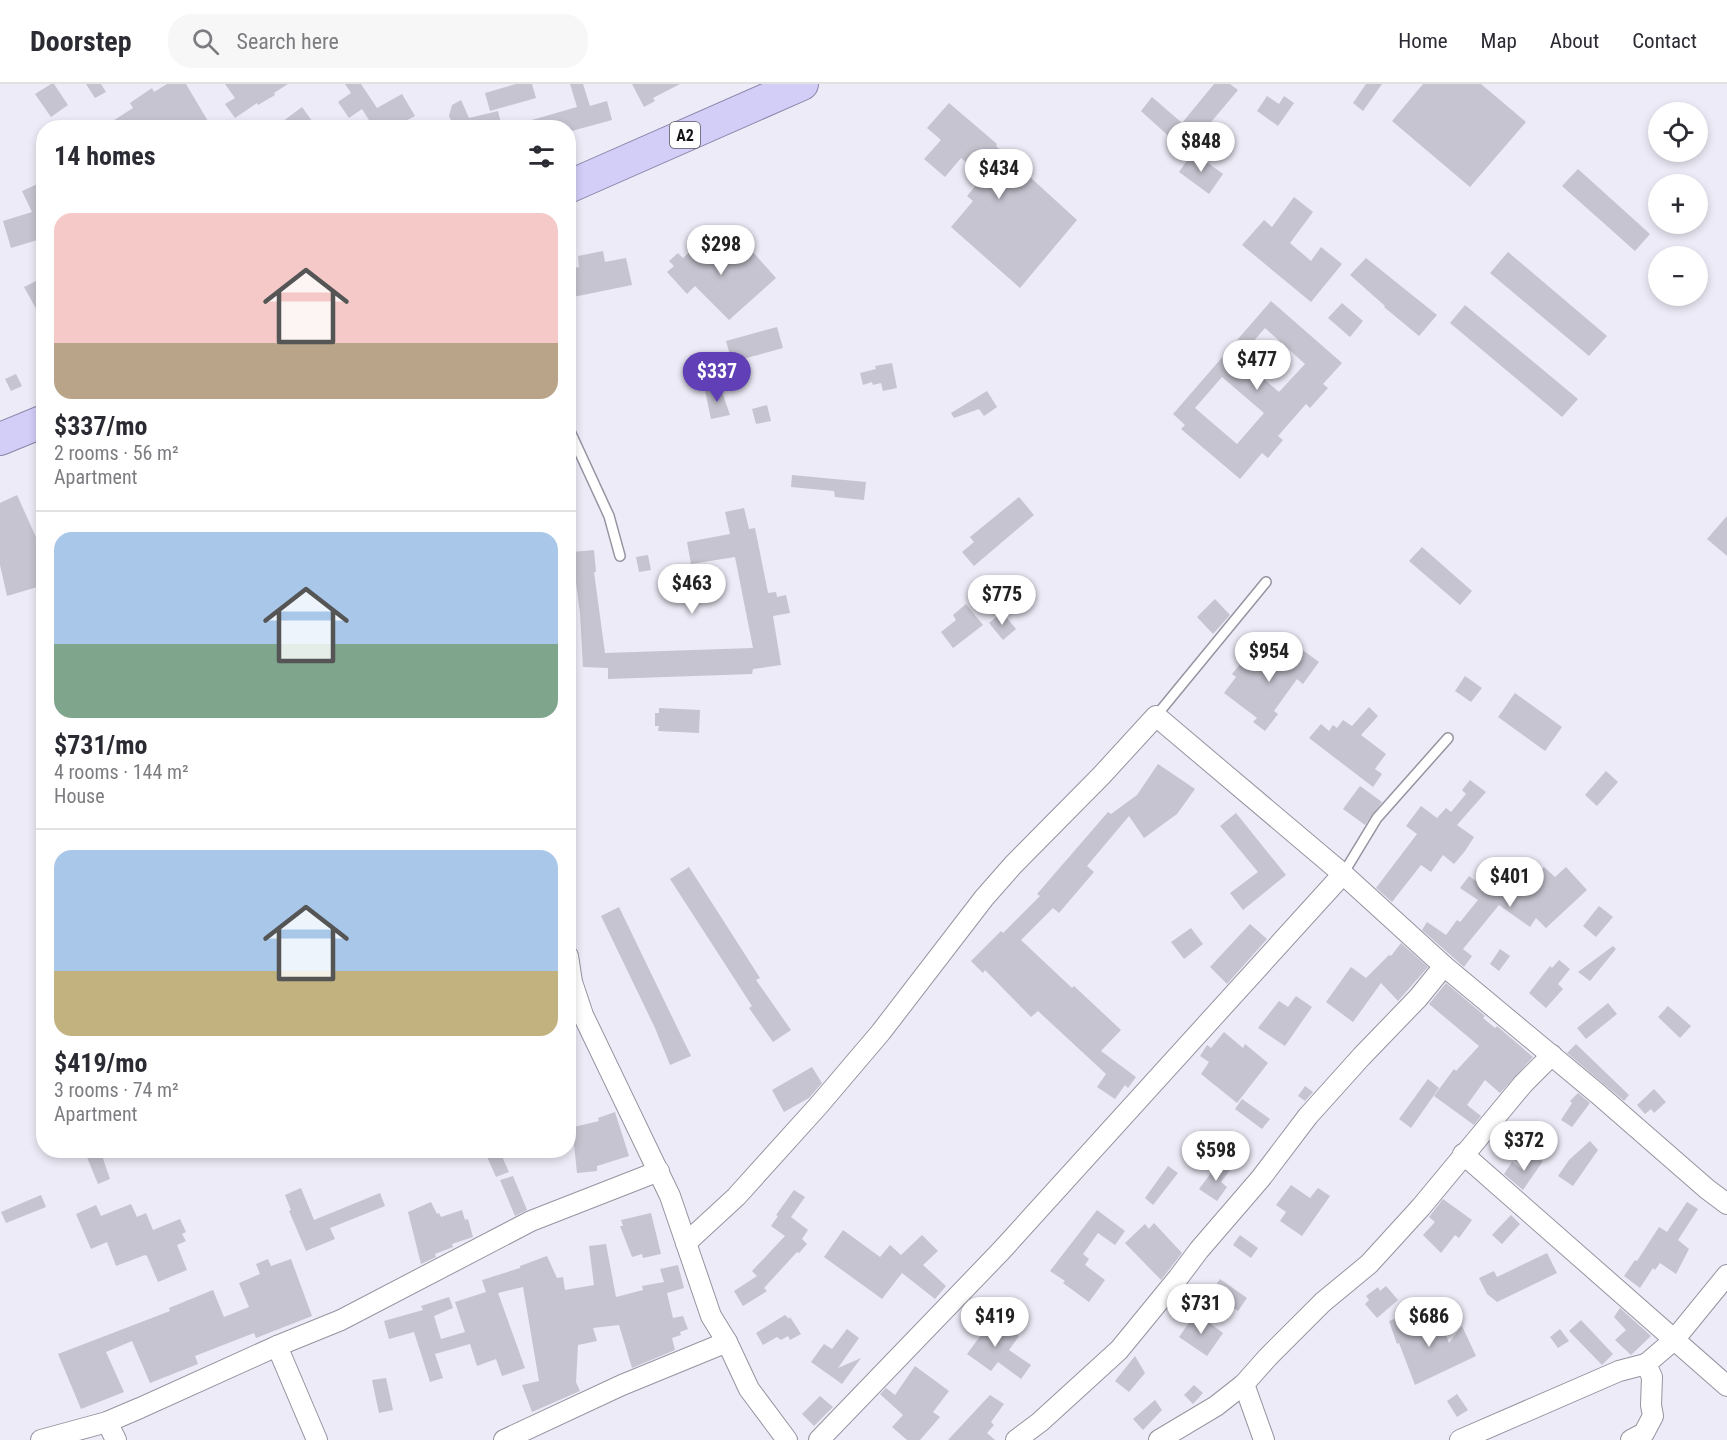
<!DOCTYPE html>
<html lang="en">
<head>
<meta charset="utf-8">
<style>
	:root { --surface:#fff; --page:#f7f7f7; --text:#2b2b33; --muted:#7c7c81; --line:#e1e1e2; --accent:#603fb7 }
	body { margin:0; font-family:"Roboto Condensed",sans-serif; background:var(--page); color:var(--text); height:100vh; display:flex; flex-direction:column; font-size:22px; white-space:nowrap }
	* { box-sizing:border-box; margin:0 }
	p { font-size:20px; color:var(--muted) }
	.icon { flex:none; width:33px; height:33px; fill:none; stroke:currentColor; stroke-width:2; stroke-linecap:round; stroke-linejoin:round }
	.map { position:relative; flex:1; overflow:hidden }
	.sheet { position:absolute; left:36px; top:36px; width:540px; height:1038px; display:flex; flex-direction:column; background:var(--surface); border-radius:24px; box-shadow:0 3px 9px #0003 }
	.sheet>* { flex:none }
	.tools { position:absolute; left:1648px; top:18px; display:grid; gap:12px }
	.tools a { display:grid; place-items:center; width:60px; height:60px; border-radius:50%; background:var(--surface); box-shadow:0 3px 9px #0003; font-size:30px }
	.price { position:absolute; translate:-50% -51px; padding:0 14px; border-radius:21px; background:#fff; color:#222; font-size:20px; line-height:39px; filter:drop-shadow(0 2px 3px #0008) }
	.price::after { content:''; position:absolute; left:50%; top:36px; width:18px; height:14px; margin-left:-9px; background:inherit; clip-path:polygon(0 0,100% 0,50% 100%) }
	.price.on { background:var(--accent); color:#fff }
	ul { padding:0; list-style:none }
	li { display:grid; align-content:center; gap:12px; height:318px; padding:0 18px }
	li+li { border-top:2px solid var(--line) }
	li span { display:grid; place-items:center; height:186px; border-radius:18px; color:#555 }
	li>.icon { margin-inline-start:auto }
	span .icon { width:108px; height:108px; fill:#fffc; stroke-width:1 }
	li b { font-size:26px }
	h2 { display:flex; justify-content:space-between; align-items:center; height:72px; padding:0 18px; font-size:26px }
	header { display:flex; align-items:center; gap:36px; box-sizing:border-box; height:84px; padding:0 30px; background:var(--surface); border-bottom:2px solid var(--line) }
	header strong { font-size:28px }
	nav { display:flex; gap:33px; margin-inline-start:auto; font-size:21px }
	.search { width:420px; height:54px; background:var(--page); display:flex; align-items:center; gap:15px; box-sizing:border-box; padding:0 21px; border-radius:24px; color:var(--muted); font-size:22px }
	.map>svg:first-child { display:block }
</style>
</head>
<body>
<header>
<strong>Doorstep</strong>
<div class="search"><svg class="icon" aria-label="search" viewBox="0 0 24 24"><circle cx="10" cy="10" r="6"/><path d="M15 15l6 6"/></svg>Search here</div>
<nav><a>Home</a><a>Map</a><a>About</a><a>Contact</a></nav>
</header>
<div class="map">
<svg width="1727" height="1356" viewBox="0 0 1727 1356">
	<rect width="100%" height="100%" fill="#ecebf7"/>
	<g fill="#c5c4d0" fill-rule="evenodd">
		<path d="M51,0H54L68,21L51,33L35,10Z"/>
		<path d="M86,0H101L106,8L95,14Z"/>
		<path d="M167,0H186L212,44H102L133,24L130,19L152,4L154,8Z"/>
		<path d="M225,0H288L274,9L275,11L258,21L257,19L235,34L225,20L235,14Z"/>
		<path d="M345,0H361L377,24L402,10L415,32L392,44H374L362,25L349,34L338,18L351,9Z"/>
		<path d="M516,0H532L536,14L490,27L485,9Z"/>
		<path d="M570,0H583L590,22L607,17L612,36L568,48V44H518V40L577,23Z"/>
		<path d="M632,0H680L653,14L655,17L644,23Z"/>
		<path d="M1214,0H1230L1238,6L1186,68L1141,27L1152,13L1182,39Z"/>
		<path d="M1366,0H1382L1363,27L1353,19Z"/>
		<path d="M1423,0H1481L1526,38L1470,103L1392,37Z"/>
		<path d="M1267,12L1279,20L1284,12L1294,19L1278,42L1257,27Z"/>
		<path d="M461,16L469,34L498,27L502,44H450L449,39L452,38L449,32L452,21Z"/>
		<path d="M949,19L997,60L996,62L1077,136L1020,204L951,143L973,117L967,112L983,93L961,74L945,93L924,75L941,56L927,44Z"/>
		<path d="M302,23L317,44H274Z"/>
		<path d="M1193,68L1223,90L1209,110L1179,88Z"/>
		<path d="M1578,85L1650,150L1635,167L1562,102Z"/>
		<path d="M44,97V154L11,164L3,137L32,128L22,107Z"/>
		<path d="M1294,113L1313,128L1290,159L1311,177L1321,163L1342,180L1311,218L1242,161L1264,136L1272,143Z"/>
		<path d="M708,151L735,180L751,166L776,194L729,236L695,202L687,210L667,188L674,182L669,177L678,169L683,174Z"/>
		<path d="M603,167L605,178L626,174L632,201L568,214V185L579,183L578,172Z"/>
		<path d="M1508,168L1607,252L1589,272L1490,189Z"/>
		<path d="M1366,174L1437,231L1419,252L1384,223L1385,222L1350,191Z"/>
		<path d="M44,193V239L24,203Z"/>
		<path d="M1271,217L1342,279L1323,300L1328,304L1310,324L1306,320L1278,352L1283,356L1268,374L1262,369L1240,395L1181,345L1185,341L1173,330ZM1265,244L1305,280L1279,308L1239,274ZM1222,293L1264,329L1237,360L1195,324Z"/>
		<path d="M1342,219L1363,237L1350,253L1328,234Z"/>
		<path d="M1465,221L1578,315L1562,333L1450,239Z"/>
		<path d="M777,243L783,264L732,278L726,257Z"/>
		<path d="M892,279L897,304L883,307L881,299L873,301L872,298L863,301L860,289L876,285L875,282Z"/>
		<path d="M16,290L22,302L11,307L5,295Z"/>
		<path d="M720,302L730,331L711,335L705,307Z"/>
		<path d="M987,307L997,323L984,332L979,325L954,334L951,329Z"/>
		<path d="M767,321L771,337L756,340L752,325Z"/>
		<path d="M792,391L866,398L864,416L835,413L834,407L791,403Z"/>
		<path d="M17,411L44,471V501L7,512L0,481V419Z"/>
		<path d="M1019,413L1034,431L974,482L962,468L974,458L970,453Z"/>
		<path d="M744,424L749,445L755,444L768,509L776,508L777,513L786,511L790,529L773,532L781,581L753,585L752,590L608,595V584L583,583L580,529L572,468L594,466L596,488H594L605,569L753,564L735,473L691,480L687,458L730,450L725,428Z"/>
		<path d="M1727,432V472L1707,455Z"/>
		<path d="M1422,463L1472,507L1460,521L1409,477Z"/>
		<path d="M648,471L651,486L639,488L636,473Z"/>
		<path d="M1215,515L1230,531L1213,550L1197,533Z"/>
		<path d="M966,520L983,541L953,564L941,548L956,536L953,531Z"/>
		<path d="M1002,528L1016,545L1003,556L989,539Z"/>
		<path d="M1293,559L1319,578L1303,600L1297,595L1274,627L1278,630L1265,647L1253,638L1257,634L1224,609L1236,593L1232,590L1250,568L1273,587Z"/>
		<path d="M1465,592L1482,604L1471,618L1455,607Z"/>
		<path d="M1515,609L1562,643L1545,667L1498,633Z"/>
		<path d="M1369,623L1378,632L1361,651L1386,670L1375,685L1382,690L1373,703L1309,654L1321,640L1329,647L1333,641L1337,644L1343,636L1352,642Z"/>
		<path d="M659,624L700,626L699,649L658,647L659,642H655V629H659Z"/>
		<path d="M1158,680L1195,705L1177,730L1144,754L1129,732L1087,782L1094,788L1059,829L1053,824L1021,856L1072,904L1074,902L1121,946L1101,967L1136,993L1128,1004L1125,1001L1115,1015L1097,1003L1106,990L1038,927L1031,933L985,886L983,889L971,877L1001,847L1003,849L1040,812L1037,810L1108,728L1111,730L1137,711Z"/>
		<path d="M1606,687L1618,698L1597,722L1585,711Z"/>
		<path d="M1470,696L1486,708L1457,741L1474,753L1465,767L1454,780L1443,771L1431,788L1421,781L1392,818L1376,804L1417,750L1406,742L1421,722L1437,734L1446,724L1451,728L1466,710L1462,706Z"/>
		<path d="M1360,702L1382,718L1365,741L1343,725Z"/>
		<path d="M1236,729L1286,791L1243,826L1230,809L1258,788L1220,742Z"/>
		<path d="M689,783L760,894L756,896L791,946L773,958L749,924L752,922L670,795Z"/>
		<path d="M1544,783L1555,793L1566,783L1587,806L1546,844L1536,834L1530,843L1499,821L1463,865L1472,872L1464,883L1422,846L1427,838L1446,851L1457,836L1460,838L1478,816L1460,804L1469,792L1490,808L1495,801L1512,814L1528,797L1527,795L1536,786L1539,788Z"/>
		<path d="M1599,822L1613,833L1596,853L1583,842Z"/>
		<path d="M619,823L691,972L670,981L655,944L601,832Z"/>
		<path d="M1250,840L1267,855L1227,900L1210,883Z"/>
		<path d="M1191,844L1203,860L1184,875L1171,858Z"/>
		<path d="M1401,859L1428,883L1398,917L1381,899L1353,938L1326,918L1351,883L1366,894L1389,871L1391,872Z"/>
		<path d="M1613,862L1616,865L1590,897L1578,888Z"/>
		<path d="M1500,865L1510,872L1499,887L1490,880Z"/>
		<path d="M1559,876L1570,885L1558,900L1563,905L1546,924L1529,909L1550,882L1552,884Z"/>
		<path d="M1446,899L1485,932L1483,934L1495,944L1497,942L1533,973L1500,1009L1485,996L1467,1021L1481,1032L1474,1041L1434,1012L1454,985L1456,987L1479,962L1429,920Z"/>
		<path d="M1296,912L1312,923L1285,962L1258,944L1279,917L1288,923Z"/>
		<path d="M1608,919L1617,930L1586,955L1577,944Z"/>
		<path d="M1668,922L1691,942L1680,954L1658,933Z"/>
		<path d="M1224,948L1243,964L1245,960L1268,979L1237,1019L1201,990L1209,978L1200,972L1207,961L1211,964Z"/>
		<path d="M1576,960L1629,1011L1624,1017L1567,969Z"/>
		<path d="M812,983L822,999L809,1014L784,1028L772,1006Z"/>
		<path d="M1428,995L1439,1004L1411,1044L1399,1035Z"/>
		<path d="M1305,1002L1313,1008L1305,1017L1298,1012Z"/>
		<path d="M1654,1005L1666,1018L1654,1029L1651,1025L1645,1030L1637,1021Z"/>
		<path d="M1578,1009L1590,1019L1572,1043L1561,1036L1572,1019L1570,1017Z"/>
		<path d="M1242,1015L1270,1035L1262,1045L1235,1025Z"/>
		<path d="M615,1028L629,1072L597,1082V1087L577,1089L573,1051H576L574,1043L599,1037L598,1034Z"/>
		<path d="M1590,1057L1598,1066L1573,1102L1558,1092L1569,1076Z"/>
		<path d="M84,1066H100L110,1095L98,1100Z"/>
		<path d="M484,1066H499L509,1088L496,1093Z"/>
		<path d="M1532,1070L1543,1077L1523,1106L1504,1090L1512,1078L1522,1085Z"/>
		<path d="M1220,1077L1231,1085L1221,1098L1227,1103L1217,1117L1199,1105Z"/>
		<path d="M1168,1082L1178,1089L1153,1121L1145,1114Z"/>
		<path d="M513,1092L527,1126L515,1132L500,1096Z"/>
		<path d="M1291,1101L1310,1114L1318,1104L1330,1112L1302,1152L1280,1137L1286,1128L1276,1121Z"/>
		<path d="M301,1104L314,1136L380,1109L385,1122L330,1144L335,1155L306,1167L289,1127L291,1126L285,1111Z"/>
		<path d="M794,1106L805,1113L791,1133L808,1146L802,1155L807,1160L799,1169L797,1168L764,1204L767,1207L743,1222L734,1207L757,1192L752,1187L785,1152L771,1142L778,1132L776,1131Z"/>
		<path d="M41,1111L46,1123L6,1139L1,1128Z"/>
		<path d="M1443,1115L1472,1136L1459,1154L1455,1151L1441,1169L1423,1151L1435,1138L1429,1133Z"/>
		<path d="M431,1118L437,1130L439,1129L441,1133L462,1126L465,1136L468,1135L473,1153L452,1160L453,1163L435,1170L436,1173L421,1180L408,1128Z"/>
		<path d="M1687,1118L1698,1125L1678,1156L1689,1165L1676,1190L1660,1179L1655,1186L1653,1184L1640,1204L1624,1192L1635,1176L1637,1177L1659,1143L1667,1148Z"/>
		<path d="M131,1120L137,1133L146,1129L153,1146L180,1135L186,1148L182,1150L186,1157L177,1161L187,1186L158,1198L147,1172L145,1171L116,1182L107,1158L91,1165L76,1130L96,1121L101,1132Z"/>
		<path d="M1097,1126L1125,1147L1115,1161L1098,1149L1083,1170L1089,1175L1085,1181L1105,1196L1089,1218L1063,1199L1065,1197L1050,1187Z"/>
		<path d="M651,1129L661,1170L643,1174L642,1170L632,1173L620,1142H623L621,1136Z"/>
		<path d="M1511,1131L1520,1140L1502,1160L1492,1151Z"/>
		<path d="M1154,1139L1182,1169L1161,1196L1125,1159L1145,1140L1149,1145Z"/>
		<path d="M843,1146L880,1173L890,1161L901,1171L922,1151L938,1167L923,1181L946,1202L935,1215L902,1189L882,1215L824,1173Z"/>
		<path d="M1240,1151L1258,1164L1251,1174L1233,1161Z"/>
		<path d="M606,1160L616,1213L643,1206L642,1202L664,1198L660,1185L678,1181L684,1204L667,1209L673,1234L683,1232L688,1245L680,1248L681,1251L672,1254L675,1266L632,1284L619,1241L593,1244L597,1257L578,1261L576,1298L580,1307L532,1328L522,1301L539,1297L523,1203L498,1209L525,1284L502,1292L496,1275L477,1282L470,1260L435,1270L443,1294L430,1298L414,1248L389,1255L384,1237L423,1226L421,1222L449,1213L453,1224L434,1232L441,1255L465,1248L455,1218L486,1208L482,1196L520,1184V1182L547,1172L557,1194L563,1193L565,1206L594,1201L589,1162Z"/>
		<path d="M1547,1169L1557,1189L1497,1218L1487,1210L1479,1194L1494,1187L1497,1193Z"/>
		<path d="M268,1175L271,1182L291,1175L312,1232L256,1254L254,1249L195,1272L198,1280L150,1299L132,1257L106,1268L124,1308L81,1325L58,1270L170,1227L169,1224L213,1206L224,1233L249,1223L239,1199L260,1190L256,1180Z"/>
		<path d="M1220,1195L1247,1214L1238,1227L1211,1208Z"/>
		<path d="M1386,1202L1398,1216L1377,1234L1365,1220L1369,1216L1366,1212L1378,1203L1380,1207Z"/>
		<path d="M1620,1224L1651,1252L1631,1271L1615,1256L1626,1246L1614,1233Z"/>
		<path d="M970,1228L1002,1251L1008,1244L1019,1252L1009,1266L1031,1281L1021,1295L998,1278L991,1287L967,1270L981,1251L963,1238Z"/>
		<path d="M1414,1228L1421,1249L1443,1242L1449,1259L1462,1242L1476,1272L1415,1301L1399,1259L1397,1260L1389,1237Z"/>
		<path d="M1196,1229L1223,1249L1207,1272L1179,1253Z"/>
		<path d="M785,1231L789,1235L790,1233L801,1250L790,1256L788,1252L781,1256L777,1253L763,1261L756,1249Z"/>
		<path d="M1581,1236L1613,1270L1602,1281L1569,1247Z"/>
		<path d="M847,1245L859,1254L838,1284L861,1274L842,1300L811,1278L824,1260L832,1265Z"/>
		<path d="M1560,1245L1569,1257L1558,1264L1550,1253Z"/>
		<path d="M1135,1272L1145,1289L1129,1308L1115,1297Z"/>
		<path d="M915,1282L949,1307L933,1328L940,1333L920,1356H907L892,1343L903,1331L880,1310L886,1304L895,1311Z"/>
		<path d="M386,1294L393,1326L379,1329L372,1296Z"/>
		<path d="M1194,1301L1203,1309L1193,1320L1184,1311Z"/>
		<path d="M1457,1310L1468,1326L1457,1333L1447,1317Z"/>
		<path d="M990,1311L1004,1320L991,1338L994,1341L987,1349L995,1356H948Z"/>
		<path d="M820,1312L833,1323L814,1342L802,1330Z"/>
		<path d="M1155,1316L1162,1326L1143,1346L1133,1335Z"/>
	</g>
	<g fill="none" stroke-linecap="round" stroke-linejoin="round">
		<g stroke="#9594a0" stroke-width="12">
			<g id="service">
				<path d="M568,343L609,432L620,472"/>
				<path d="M1156,632L1266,498"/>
				<path d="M1343,790L1377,734L1448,654"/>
			</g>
		</g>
		<g stroke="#9594a0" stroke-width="22">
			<g id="minor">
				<path d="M568,872L572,898L583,931L670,1112L711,1232L727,1258L749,1305L787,1356"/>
				<path d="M1463,1070L1727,1302"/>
				<path d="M686,1159L736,1113L819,1021L881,948L984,814L1013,781L1101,692L1156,632L1343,790L1444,882L1598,1010L1707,1105L1727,1120"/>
				<path d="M277,1262L317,1356"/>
				<path d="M1244,1300L1264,1356"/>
				<path d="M107,1338L116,1356"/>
				<path d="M41,1356L107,1338L140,1324L277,1262L341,1236L531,1137L659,1087"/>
				<path d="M504,1356L622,1301L727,1258"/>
				<path d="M819,1356L1001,1167L1343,790"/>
				<path d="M1016,1356L1040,1338L1119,1266L1178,1194L1199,1166L1261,1094L1308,1032L1362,972L1418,914L1444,882"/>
				<path d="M1159,1356L1216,1322L1244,1300L1268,1273L1323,1218L1369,1180L1421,1123L1523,1000L1552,971"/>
				<path d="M1460,1356L1619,1287L1646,1280"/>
				<path d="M1631,1356L1644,1349L1653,1332L1651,1321L1652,1293L1646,1280L1674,1256L1727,1191"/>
			</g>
		</g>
		<g stroke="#8984a8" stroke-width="34">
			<g id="trunk">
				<path d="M568,103L802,0"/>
				<path d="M0,355L44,337"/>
			</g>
		</g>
		<use href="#service" stroke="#fff" stroke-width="9"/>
		<use href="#minor" stroke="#fff" stroke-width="20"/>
		<use href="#trunk" stroke="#d3cef8" stroke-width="32"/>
	</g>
	<g text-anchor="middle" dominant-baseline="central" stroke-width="4.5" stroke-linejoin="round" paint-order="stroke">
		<rect fill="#fff" stroke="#5a5a5d" stroke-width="1.5" x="670" y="38" width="30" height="26" rx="4.5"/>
		<g font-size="16" font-weight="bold" fill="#141317">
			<text x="685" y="51">A2</text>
		</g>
	</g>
</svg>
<div class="tools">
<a><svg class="icon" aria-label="locate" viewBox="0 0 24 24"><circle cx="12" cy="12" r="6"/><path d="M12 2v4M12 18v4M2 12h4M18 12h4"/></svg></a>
<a>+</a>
<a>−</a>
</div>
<b class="price" style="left:1201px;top:89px">$848</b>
<b class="price" style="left:999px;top:116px">$434</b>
<b class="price" style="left:721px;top:192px">$298</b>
<b class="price" style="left:1257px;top:307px">$477</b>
<b class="price on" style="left:717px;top:319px">$337</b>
<b class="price" style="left:692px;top:531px">$463</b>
<b class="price" style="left:1002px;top:542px">$775</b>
<b class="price" style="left:1269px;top:599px">$954</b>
<b class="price" style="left:1510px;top:824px">$401</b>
<b class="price" style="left:1524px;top:1088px">$372</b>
<b class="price" style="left:1216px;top:1098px">$598</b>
<b class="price" style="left:1201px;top:1251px">$731</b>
<b class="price" style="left:995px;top:1264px">$419</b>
<b class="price" style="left:1429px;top:1264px">$686</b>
<section class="sheet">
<h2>14 homes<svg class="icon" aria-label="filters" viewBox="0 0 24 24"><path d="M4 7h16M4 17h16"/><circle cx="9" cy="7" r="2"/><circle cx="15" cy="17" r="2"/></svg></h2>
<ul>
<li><span style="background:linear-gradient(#f6c9c9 70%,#b9a48a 0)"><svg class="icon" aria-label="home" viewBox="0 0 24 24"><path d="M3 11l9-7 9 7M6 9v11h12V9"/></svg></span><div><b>$337/mo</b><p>2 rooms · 56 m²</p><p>Apartment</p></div></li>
<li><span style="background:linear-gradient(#a9c7e8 60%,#7fa58c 0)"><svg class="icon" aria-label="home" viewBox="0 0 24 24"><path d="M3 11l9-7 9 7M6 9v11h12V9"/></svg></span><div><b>$731/mo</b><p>4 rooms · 144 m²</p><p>House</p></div></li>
<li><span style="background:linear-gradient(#a9c7e8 65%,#c2b280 0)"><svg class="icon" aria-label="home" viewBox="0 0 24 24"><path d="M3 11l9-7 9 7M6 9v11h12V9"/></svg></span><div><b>$419/mo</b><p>3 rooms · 74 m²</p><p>Apartment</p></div></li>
</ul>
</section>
</div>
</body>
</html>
